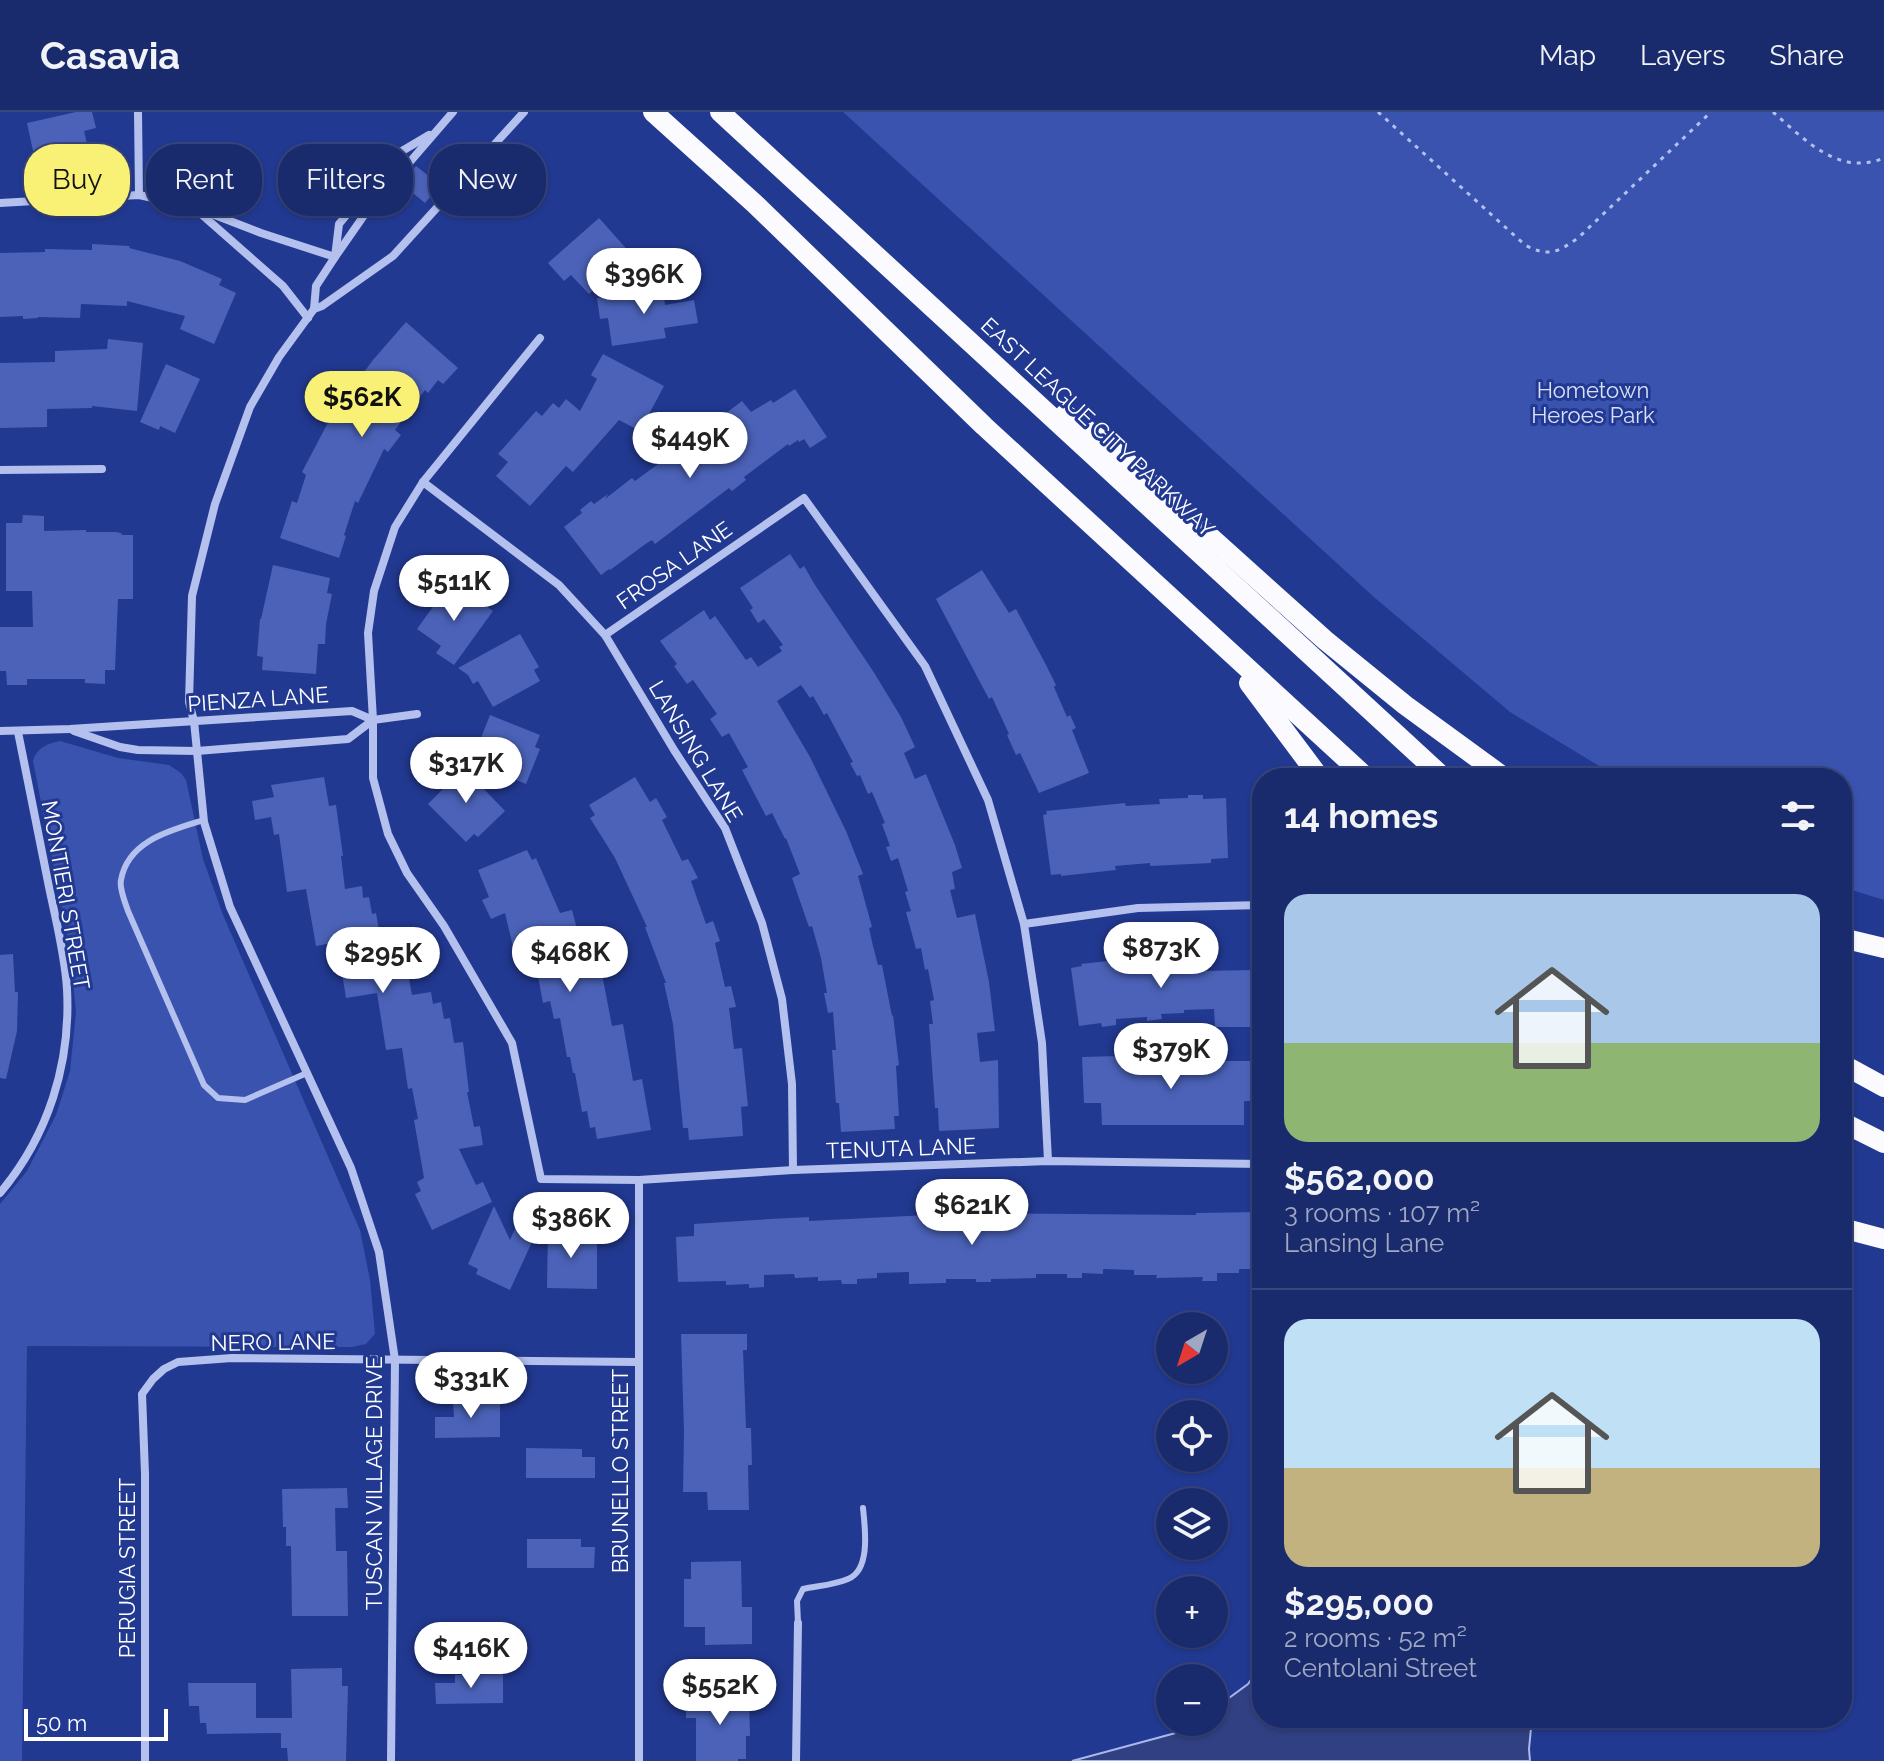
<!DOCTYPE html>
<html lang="en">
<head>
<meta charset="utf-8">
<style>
	:root { --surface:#1a2b6d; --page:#273775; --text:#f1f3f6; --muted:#9fa7c2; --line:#384780; --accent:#f8f176 }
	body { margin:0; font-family:Raleway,sans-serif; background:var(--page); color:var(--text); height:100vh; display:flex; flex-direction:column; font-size:30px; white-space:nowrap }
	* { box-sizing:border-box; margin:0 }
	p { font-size:26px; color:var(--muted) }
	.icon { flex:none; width:44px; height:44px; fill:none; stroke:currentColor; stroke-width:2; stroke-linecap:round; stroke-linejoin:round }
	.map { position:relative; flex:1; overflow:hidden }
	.sheet { position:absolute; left:1252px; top:656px; width:600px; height:960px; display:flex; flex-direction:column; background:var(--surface); border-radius:32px; box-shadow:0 2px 6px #0004,0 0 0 2px var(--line) }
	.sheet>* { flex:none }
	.top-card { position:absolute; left:24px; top:32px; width:760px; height:72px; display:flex; gap:16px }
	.needle { width:52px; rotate:219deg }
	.fabs { position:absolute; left:1156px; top:1200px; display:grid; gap:16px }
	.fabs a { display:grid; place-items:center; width:72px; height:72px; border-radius:50%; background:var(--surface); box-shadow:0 2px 6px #0004,0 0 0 2px var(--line); font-size:40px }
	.scale { position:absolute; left:24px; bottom:20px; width:144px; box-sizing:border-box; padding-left:8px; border:4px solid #fff; border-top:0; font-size:22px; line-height:28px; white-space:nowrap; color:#fff; -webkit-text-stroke:6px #223991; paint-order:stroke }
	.price { position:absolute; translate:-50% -68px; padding:0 18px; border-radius:28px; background:#fff; color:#222; font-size:26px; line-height:52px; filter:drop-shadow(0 2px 4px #0008) }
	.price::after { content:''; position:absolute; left:50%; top:48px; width:24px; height:18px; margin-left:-12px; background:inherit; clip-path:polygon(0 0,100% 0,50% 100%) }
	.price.current { background:var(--accent); color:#111 }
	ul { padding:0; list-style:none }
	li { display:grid; align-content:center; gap:16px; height:424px; padding:0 32px }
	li+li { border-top:2px solid var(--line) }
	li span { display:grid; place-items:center; height:248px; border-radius:24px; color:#555 }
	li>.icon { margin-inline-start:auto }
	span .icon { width:144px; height:144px; fill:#fffc; stroke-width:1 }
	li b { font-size:34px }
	h2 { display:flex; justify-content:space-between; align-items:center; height:96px; padding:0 32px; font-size:34px }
	.chip { padding:0 28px; border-radius:32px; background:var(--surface); box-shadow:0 2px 6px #0004,0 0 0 2px var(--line); font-size:28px; line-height:72px }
	.chip.current { background:var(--accent); color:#111 }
	header { display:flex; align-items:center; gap:48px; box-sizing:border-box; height:112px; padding:0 40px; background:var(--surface); border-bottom:2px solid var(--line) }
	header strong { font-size:38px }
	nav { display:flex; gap:44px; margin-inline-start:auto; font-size:28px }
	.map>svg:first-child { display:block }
</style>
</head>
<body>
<header>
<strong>Casavia</strong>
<nav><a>Map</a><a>Layers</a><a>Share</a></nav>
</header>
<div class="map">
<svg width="1884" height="1649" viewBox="0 0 1884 1649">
	<rect width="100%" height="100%" fill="#223991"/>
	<g fill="#3a53af">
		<path d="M843,0H1884V788L1842,775V666H1619L1510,600L1375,486Z"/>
		<path d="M60,629L118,646L169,653L181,661L186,668L203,747L223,803L360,1118L370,1168L375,1222L366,1232L352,1235L27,1234L22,1649H0V1092L27,1059L56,1003L70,959L76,900L70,838L33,649C36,636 48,631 60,629Z"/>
	</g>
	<path fill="#304082" stroke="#a8b8ee" stroke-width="2" d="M1262,1552V1606H1532L1529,1637L1530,1649H1072L1183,1619L1196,1610H1214V1597L1248,1572Z"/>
	<g fill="#4b62b8">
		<path d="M76,0H92L96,16L84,19L88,36L35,48L27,11Z"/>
		<path d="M416,54L440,73L425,91L408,77L411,73L404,68Z"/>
		<path d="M599,106L632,143L589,182L571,163L564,169L548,151Z"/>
		<path d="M92,132L130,134L129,136L180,149L222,167L219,173L236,181L214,232L180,217L185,204L127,189V194L81,192L80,206L38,205V206L23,207V204L0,205V141L45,140V137L92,138Z"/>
		<path d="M663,176L665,193L694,188L698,211L664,216L666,226L612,234L608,206L600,207L597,186Z"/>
		<path d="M406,210L458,256L443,272L438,268L428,281L425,278L395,318L401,323L388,340L384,337L358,391L355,389L344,423L346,424L339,446L280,426L292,389L297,391L306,363L302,360L332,303L373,248Z"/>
		<path d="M108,227L143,231L137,299L92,294V296L47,297V315L0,316V251L55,250V239L107,237Z"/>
		<path d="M603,242L664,274L640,319L619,308L573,360L566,354L530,394L496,364L508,350L498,342L536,299L542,304L553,291L559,296L566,287L580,299L597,267L591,263Z"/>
		<path d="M166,252L200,267L175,321L160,314L159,318L140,310Z"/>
		<path d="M795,277L827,325L810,336L804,327L799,330L798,328L789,334L788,332L744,365L746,368L732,379L729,376L655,432L652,428L647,431L610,458L609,457L601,463L564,415L582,401L580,398L591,389L594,392L608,382L605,387L632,366L635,369L688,330L691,333L716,315L713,311L742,289L751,300L771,288L773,291Z"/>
		<path d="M23,403L44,404V419L86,418V420H115L121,421L122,423H133V487H118L115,558H105V572L85,571V567H27V573H7L6,559H0V515H33L32,479H6V411H22Z"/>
		<path d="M790,442L800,457L804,454L815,473L873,559L901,605L915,635L904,641L915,667L926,662L955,733L962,756L952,760L955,777L950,778L957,806L975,802L989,870L995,919L977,921L980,950L998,948L999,1016L939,1019L938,996H935L929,912H933L930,889L934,888L928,857L925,858L921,836L916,837L906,800L911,799L905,780L908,779L898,746L891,749L886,735L890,734L882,712L885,711L872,680L868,682L860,663L857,664L850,651L853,650L827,601L824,603L813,584L810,586L801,573L777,589L810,645L846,719L863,762L858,764L872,815L869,816L873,834L878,853H882L892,904L893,903L899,953L896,954L899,1004H894L895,1017L841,1020L839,991H836L832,938H836L833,900L828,901L824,881H827L821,846L812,814L809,815L792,766L800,762L786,726L785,727L772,701L766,704L742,658L748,655L729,621L722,625L710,607L717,602L693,568L687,572L674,554L677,552L660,529L704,498L710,508L715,504L746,548L751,545L758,555L782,539L779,535L783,533L764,507L758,511L750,498L753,496L740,476Z"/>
		<path d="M273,453L330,466L327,481L332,482L326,512L325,532H318L316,562L262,558L263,545L257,544L260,507H261Z"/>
		<path d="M982,458L1009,501L1016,497L1045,551L1056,573L1054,575L1067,605L1070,603L1076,616L1072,618L1089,661L1039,681L1020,641L1016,643L1007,623L1009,622L992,585L989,587L936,487Z"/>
		<path d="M448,474L458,481L461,477L493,499L454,553L436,541L441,534L417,517Z"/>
		<path d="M520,522L539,555L534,558L540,569L493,595L478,569L473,572L468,563L458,556Z"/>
		<path d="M490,603L540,623L535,635L540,637L526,672L465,647L472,640L476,629L479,631Z"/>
		<path d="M460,652L505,699L478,725L474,722L466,730L428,692L449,671L445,666Z"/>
		<path d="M324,665L329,694L336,693L343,744H341L345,777L362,774L363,786L369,785L372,802L376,801L381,830L397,827L402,856L407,855L412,883L431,880L433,892L441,890L444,907L450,906L454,931L463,930L469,980H467L474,1015L480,1014L483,1033L459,1037L476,1073L483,1070L492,1090L432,1118L415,1082L421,1079L417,1070L424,1066L414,1008L418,1007L412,976L408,977L402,936L386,938L377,881L346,886L337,830L316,834L306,777L287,780L279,722L274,723L271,705L255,708L252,689L274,685L271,673Z"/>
		<path d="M635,665L650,690L656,686L667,705L662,708L682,749L688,747L698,766L691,769L706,812L713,809L720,829L715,831L725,875L731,874L736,895L729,896L734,937L742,936L748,994L741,995L743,1024L689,1028L688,1016H683L673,912L664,871H666L645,815H647L615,746L590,706L595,703L589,693Z"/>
		<path d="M1188,683H1203V687L1226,686L1228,746L1211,747V751L1150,754V751L1115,754L1116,758L1061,764V762L1051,763L1043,703L1047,702L1046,699L1125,691L1126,694L1160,692L1159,687L1188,686Z"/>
		<path d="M527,738L532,748L536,746L560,801L572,798L588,859L601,857L612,914L623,912L633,969L642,967L651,1018L597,1027L595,1015L590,1016L587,999L582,1000L575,961H573L570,945H567L560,906L554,907L550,889L543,891L537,859L528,861L521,833L513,835L505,801L491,807L482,788L489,785L478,758Z"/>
		<path d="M1185,840H1204L1205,859L1253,858V915H1215L1214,897L1184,898V901L1161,902L1162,907L1147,909V905L1116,907V913L1102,915L1101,911L1079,914L1071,856L1082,854L1081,852L1117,848V845L1155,841V844L1185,843Z"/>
		<path d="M13,842L15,880H18L17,919L6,967L0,966V843Z"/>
		<path d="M1120,944V948L1168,947V952H1200V949H1262V989H1244V1013H1102L1101,991H1084L1082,945Z"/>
		<path d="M494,1094L510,1128L518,1110L537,1119L510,1178L476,1162L478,1157L468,1152Z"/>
		<path d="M1262,1100V1157H1239V1161H1217V1169H1202L1203,1165L1156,1166L1157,1163H1134V1158L1103,1157V1162L1082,1161V1166H1067V1162H1036V1166L991,1167V1170H976V1167H946V1171L909,1172V1160L877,1161V1166L857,1167V1172H842L841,1168L818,1169V1165L795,1166L794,1162L764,1163V1175L749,1176V1172L726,1173V1169L678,1170L676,1125L694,1124V1112L770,1107L809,1105V1109L968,1101L1196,1103V1101Z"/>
		<path d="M548,1115H570L572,1121H586V1128L597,1129V1177L547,1176Z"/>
		<path d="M681,1222H747V1238H743L746,1316H751L752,1353H748L749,1398H708L707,1380H683L684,1319Z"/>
		<path d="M453,1288H500V1325L435,1326V1305H454Z"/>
		<path d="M526,1336L582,1337V1345H595V1366H526Z"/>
		<path d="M347,1376L348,1396H335L336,1439H347L348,1504H292L291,1434H286V1415H283L282,1377Z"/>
		<path d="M527,1427H581V1435H595L594,1456H527Z"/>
		<path d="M741,1449L742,1495H752V1532L705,1533V1515H684V1467H691V1450Z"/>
		<path d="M342,1556V1574H348L346,1649H288L287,1636H281V1621L207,1622L206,1611H200L199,1594H189L188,1571H256V1606H292L291,1557Z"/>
		<path d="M503,1562V1591L436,1592L435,1571H455V1563Z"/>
		<path d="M749,1585L750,1624H746V1647H738V1649H696V1606H686V1586Z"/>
	</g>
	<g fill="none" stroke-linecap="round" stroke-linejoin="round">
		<g stroke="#b4c0ed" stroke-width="3" stroke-dasharray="4 6" stroke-linecap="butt">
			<path d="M1378,0L1525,133C1548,145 1557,141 1578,126L1711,0"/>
			<path d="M1773,0C1804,27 1839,65 1884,46"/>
		</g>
		<g stroke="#b4c0ed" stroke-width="6">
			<path d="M204,708C172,718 128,728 121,768C119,776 125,790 128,799L204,973L218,986L245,988L307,961"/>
			<path d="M798,1511L797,1489L803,1477C817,1474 834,1473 848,1467C871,1458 865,1416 863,1396"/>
		</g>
		<g stroke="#b4c0ed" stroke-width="8">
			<path d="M138,0L139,83"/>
			<path d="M0,91L139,83L194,95L261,121L335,145L339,112L397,42L429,23"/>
			<path d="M200,101L283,174L308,206"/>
			<path d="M314,197L322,194L393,144L524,0"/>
			<path d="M540,226L423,370L395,415L374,479L368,521L373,608V666L388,722L407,761L444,814L512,931L541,1067L639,1068L793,1058L1048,1049L1262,1052"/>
			<path d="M0,358L102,357"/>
			<path d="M423,370L559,473L605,523L674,638L725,716L762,811L782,887L792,972L793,1058"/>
			<path d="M605,523L804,386L925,554L988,688L1024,812L1042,931L1048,1049"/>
			<path d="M0,619L70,617L352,599L373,608"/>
			<path d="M74,619L120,635L138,638L197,639L348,627L373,608L417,602"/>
			<path d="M1024,812L1138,796L1262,793"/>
			<path d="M639,1068V1649"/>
			<path d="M0,1081C48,1024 71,952 67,877C65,843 56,809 49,775C39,723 28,672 18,620"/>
			<path d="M145,1649V1362L142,1282L153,1267L164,1257L178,1250L232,1246L638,1250"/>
			<path d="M391,1649L395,1248L379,1140L351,1056L230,795L204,710L194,609L189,590L192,484L215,392L250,295L279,245L314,197L316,174L335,145L365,102L453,0"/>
			<path d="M796,1649L798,1511"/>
		</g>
		<g stroke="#fafaff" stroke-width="20">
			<path d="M653,0L755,92L984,314L1367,666"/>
			<path d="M720,0L1444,666"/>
			<path d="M1065,302L1108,333L1325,528L1405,593L1505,666"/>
			<path d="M1249,571L1320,666"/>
			<path d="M1842,826L1884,836"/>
			<path d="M1842,952L1884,975"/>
			<path d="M1842,1010L1884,1031"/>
			<path d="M1842,1116L1884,1127"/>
		</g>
	</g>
	<g text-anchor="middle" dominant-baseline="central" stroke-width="6" stroke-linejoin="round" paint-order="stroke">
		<g font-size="22" fill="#d9e0f9" stroke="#223991">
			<text x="1593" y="278">Hometown<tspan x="1593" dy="25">Heroes Park</tspan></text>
		</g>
		<g font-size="22" fill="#fff" stroke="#223991">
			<text transform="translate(1098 315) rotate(43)">EAST LEAGUE CITY PARKWAY</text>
			<text transform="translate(674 453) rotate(-35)">FROSA LANE</text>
			<text transform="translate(258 587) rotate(-4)">PIENZA LANE</text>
			<text transform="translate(696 639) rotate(59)">LANSING LANE</text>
			<text transform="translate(66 783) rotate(80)">MONTIERI STREET</text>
			<text transform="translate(901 1036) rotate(-2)">TENUTA LANE</text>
			<text transform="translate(273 1230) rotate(-1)">NERO LANE</text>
			<text transform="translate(620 1359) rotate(-90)">BRUNELLO STREET</text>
			<text transform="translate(374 1371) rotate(-90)">TUSCAN VILLAGE DRIVE</text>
			<text transform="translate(127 1456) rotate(-90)">PERUGIA STREET</text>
		</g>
	</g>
</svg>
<div class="fabs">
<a><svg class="needle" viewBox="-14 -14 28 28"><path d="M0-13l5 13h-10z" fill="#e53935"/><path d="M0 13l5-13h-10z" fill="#9fa7c2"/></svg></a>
<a><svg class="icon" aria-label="locate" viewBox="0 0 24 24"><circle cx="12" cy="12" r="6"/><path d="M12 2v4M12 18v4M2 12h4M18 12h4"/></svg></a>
<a><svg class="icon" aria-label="layers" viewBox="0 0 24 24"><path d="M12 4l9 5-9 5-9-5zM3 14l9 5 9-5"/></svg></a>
<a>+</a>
<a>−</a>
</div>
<div class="scale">50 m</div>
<b class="price" style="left:644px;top:204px">$396K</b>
<b class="price current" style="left:362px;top:327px">$562K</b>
<b class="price" style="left:690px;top:368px">$449K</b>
<b class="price" style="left:454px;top:511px">$511K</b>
<b class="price" style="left:466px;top:693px">$317K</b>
<b class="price" style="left:1161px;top:878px">$873K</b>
<b class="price" style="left:570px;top:882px">$468K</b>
<b class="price" style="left:383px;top:883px">$295K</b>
<b class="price" style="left:1171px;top:979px">$379K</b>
<b class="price" style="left:972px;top:1135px">$621K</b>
<b class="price" style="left:571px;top:1148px">$386K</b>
<b class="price" style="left:471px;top:1308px">$331K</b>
<b class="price" style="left:471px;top:1578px">$416K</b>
<b class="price" style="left:720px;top:1615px">$552K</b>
<div class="top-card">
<a class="chip current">Buy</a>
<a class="chip">Rent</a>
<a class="chip">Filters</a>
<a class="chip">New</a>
</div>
<section class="sheet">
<h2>14 homes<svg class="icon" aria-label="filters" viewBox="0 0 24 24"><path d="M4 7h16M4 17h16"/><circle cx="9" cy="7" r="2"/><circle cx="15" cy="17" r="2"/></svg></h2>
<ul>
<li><span style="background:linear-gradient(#a9c7e8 60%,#8fb573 0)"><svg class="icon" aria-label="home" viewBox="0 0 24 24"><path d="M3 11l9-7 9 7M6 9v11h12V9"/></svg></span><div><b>$562,000</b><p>3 rooms · 107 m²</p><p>Lansing Lane</p></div></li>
<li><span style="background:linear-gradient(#bfe0f5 60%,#c2b280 0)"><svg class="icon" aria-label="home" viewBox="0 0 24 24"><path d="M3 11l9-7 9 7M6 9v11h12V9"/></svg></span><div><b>$295,000</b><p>2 rooms · 52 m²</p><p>Centolani Street</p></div></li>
</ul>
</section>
</div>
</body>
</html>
